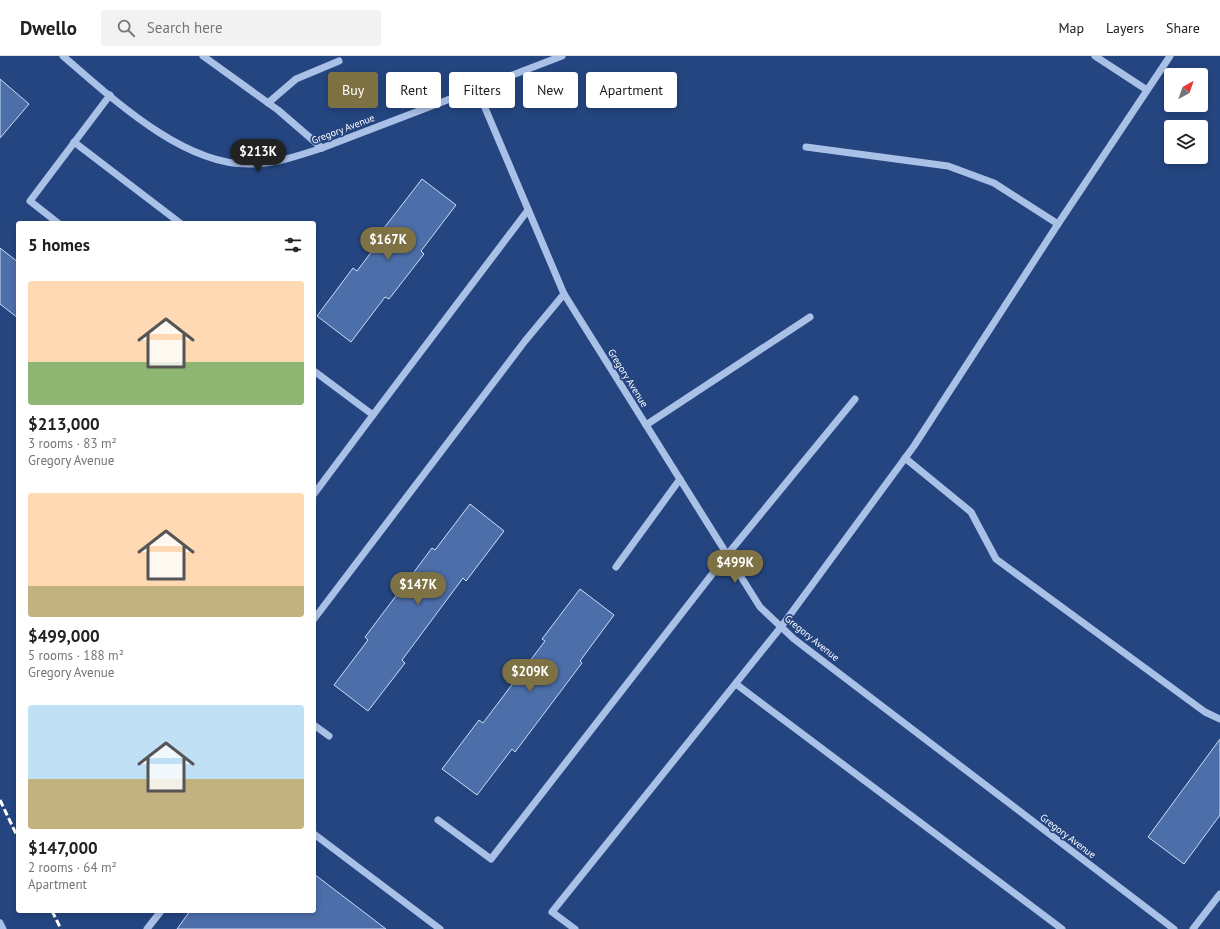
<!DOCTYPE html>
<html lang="en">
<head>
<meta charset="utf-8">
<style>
	:root { --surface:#fff; --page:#f2f2f2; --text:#202124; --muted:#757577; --line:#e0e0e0; --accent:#7e7245 }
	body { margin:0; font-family:"PT Sans",sans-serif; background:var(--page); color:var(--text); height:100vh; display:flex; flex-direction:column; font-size:15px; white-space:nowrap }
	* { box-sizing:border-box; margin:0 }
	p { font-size:13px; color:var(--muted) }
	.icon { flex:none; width:22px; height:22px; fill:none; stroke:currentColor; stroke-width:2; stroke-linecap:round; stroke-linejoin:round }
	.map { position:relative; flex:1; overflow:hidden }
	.sheet { position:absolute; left:16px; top:165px; width:300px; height:692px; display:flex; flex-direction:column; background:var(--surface); border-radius:4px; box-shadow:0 2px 6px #0003 }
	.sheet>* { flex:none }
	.hud { position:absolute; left:328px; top:16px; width:380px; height:36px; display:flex; gap:8px }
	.needle { width:26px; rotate:40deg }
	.buttons { position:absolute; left:1164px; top:12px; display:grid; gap:8px }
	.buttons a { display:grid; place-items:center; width:44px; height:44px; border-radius:4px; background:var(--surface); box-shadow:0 2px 6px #0003; font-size:20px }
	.price { position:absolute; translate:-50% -34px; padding:0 9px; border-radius:14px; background:var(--accent); color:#fff; font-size:13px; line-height:26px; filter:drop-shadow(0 1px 2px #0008) }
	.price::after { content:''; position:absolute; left:50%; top:24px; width:12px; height:9px; margin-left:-6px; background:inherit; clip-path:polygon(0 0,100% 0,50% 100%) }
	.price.selected { background:#222; color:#fff }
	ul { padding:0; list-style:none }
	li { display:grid; align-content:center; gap:8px; height:212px; padding:0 12px }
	li span { display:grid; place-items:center; height:124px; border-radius:4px; color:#555 }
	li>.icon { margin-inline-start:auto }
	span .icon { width:72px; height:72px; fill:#fffc; stroke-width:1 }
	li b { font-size:17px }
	h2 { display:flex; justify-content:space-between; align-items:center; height:48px; padding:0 12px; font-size:17px }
	.pill { padding:0 14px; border-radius:4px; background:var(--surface); box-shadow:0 2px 6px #0003; font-size:14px; line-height:36px }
	.pill.selected { background:var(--accent); color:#fff }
	header { display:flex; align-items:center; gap:24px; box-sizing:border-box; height:56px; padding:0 20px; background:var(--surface); border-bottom:1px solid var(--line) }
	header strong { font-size:19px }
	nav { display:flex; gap:22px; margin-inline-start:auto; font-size:14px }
	.search { width:280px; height:36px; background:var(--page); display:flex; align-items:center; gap:10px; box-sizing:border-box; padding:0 14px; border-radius:4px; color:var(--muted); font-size:15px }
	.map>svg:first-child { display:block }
</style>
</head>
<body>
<header>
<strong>Dwello</strong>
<div class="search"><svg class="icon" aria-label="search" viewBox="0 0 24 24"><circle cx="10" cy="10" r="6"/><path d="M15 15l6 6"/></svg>Search here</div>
<nav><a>Map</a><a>Layers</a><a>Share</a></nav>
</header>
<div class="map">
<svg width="1220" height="873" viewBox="0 0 1220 873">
	<rect width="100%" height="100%" fill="#244580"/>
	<g fill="#4c6ea9" stroke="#ceddf5">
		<path d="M0,23L29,48L0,82Z"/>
		<path d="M422,123L456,149L421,195L424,198L389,243L385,241L351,286L317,260L353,212L357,215L388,174L384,172Z"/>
		<path d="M0,192L18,206V262L0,248Z"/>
		<path d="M470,448L504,475L466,525L463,522L402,604L405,607L368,655L334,629L368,584L365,581L432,492L435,494Z"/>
		<path d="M580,533L614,559L580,605L582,607L515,696L512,693L477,739L442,713L479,664L483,667L545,585L542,583Z"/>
		<path d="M1220,683V759L1184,808L1148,781Z"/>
		<path d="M314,818L386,873H177L190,855H314Z"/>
	</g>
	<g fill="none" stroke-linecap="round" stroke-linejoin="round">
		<g stroke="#aac1e7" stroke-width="7">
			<path d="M63,0C111,41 182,109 249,108C274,108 298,100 322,92L562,0"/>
			<path d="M203,0L278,54L322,92"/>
			<path d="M1095,0L1147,34"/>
			<path d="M477,33L564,238L760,551L794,583L1174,873"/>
			<path d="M268,47L296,23L339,5"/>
			<path d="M74,86L180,167"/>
			<path d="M806,91L948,110L994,127L1058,168"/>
			<path d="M58,167L30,145L110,39"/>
			<path d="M314,315L373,359L528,154"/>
			<path d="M646,369L810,261"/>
			<path d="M905,402L971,456L996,503L1205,656L1220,663"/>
			<path d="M314,438L373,359"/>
			<path d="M616,511L680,423"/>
			<path d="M314,563L525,285L564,238"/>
			<path d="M736,628L1062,873"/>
			<path d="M314,669L329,680"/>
			<path d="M438,764L491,803L727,499L855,343"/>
			<path d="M314,778L440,873"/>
			<path d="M0,867L3,873"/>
			<path d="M147,873L161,855"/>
			<path d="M575,873L552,856L781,571L914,390L1058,168L1170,0"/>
			<path d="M1193,873L1220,838"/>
		</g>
		<g stroke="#fff" stroke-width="3" stroke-dasharray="7 3" stroke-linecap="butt">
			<path d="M0,744L18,782"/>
			<path d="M52,855L61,873"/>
		</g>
	</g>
	<g text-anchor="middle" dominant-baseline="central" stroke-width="3.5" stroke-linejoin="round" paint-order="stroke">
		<g font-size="10" fill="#fff" stroke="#244580">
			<text transform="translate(343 73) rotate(-21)">Gregory Avenue</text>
			<text transform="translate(628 322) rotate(58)">Gregory Avenue</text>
			<text transform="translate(812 582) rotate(39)">Gregory Avenue</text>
			<text transform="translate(1068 780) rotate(37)">Gregory Avenue</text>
		</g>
	</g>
</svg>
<div class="buttons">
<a><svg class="needle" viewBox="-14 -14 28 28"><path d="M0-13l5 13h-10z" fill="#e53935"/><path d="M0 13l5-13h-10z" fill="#757577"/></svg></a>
<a><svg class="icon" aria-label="layers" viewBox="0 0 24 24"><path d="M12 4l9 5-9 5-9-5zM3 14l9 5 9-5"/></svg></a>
</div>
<b class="price selected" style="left:258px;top:117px">$213K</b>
<b class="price" style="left:388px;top:205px">$167K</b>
<b class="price" style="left:735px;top:528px">$499K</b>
<b class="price" style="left:418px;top:550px">$147K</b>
<b class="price" style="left:530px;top:637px">$209K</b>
<div class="hud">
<a class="pill selected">Buy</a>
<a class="pill">Rent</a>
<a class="pill">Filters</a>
<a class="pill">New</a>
<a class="pill">Apartment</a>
</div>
<section class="sheet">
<h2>5 homes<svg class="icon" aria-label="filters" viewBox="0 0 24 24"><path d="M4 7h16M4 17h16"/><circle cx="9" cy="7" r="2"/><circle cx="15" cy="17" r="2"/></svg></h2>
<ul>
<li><span style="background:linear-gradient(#ffd9b3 65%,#8fb573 0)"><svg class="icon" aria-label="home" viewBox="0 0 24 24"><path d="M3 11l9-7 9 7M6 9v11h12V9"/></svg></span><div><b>$213,000</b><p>3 rooms · 83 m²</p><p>Gregory Avenue</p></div></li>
<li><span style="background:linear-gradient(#ffd9b3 75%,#c2b280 0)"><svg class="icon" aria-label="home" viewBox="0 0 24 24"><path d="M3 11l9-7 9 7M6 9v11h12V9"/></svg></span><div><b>$499,000</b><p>5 rooms · 188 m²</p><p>Gregory Avenue</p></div></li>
<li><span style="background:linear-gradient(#bfe0f5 60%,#c2b280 0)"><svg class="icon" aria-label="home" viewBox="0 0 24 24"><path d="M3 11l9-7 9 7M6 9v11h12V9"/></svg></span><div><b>$147,000</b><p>2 rooms · 64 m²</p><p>Apartment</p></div></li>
</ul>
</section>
</div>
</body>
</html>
